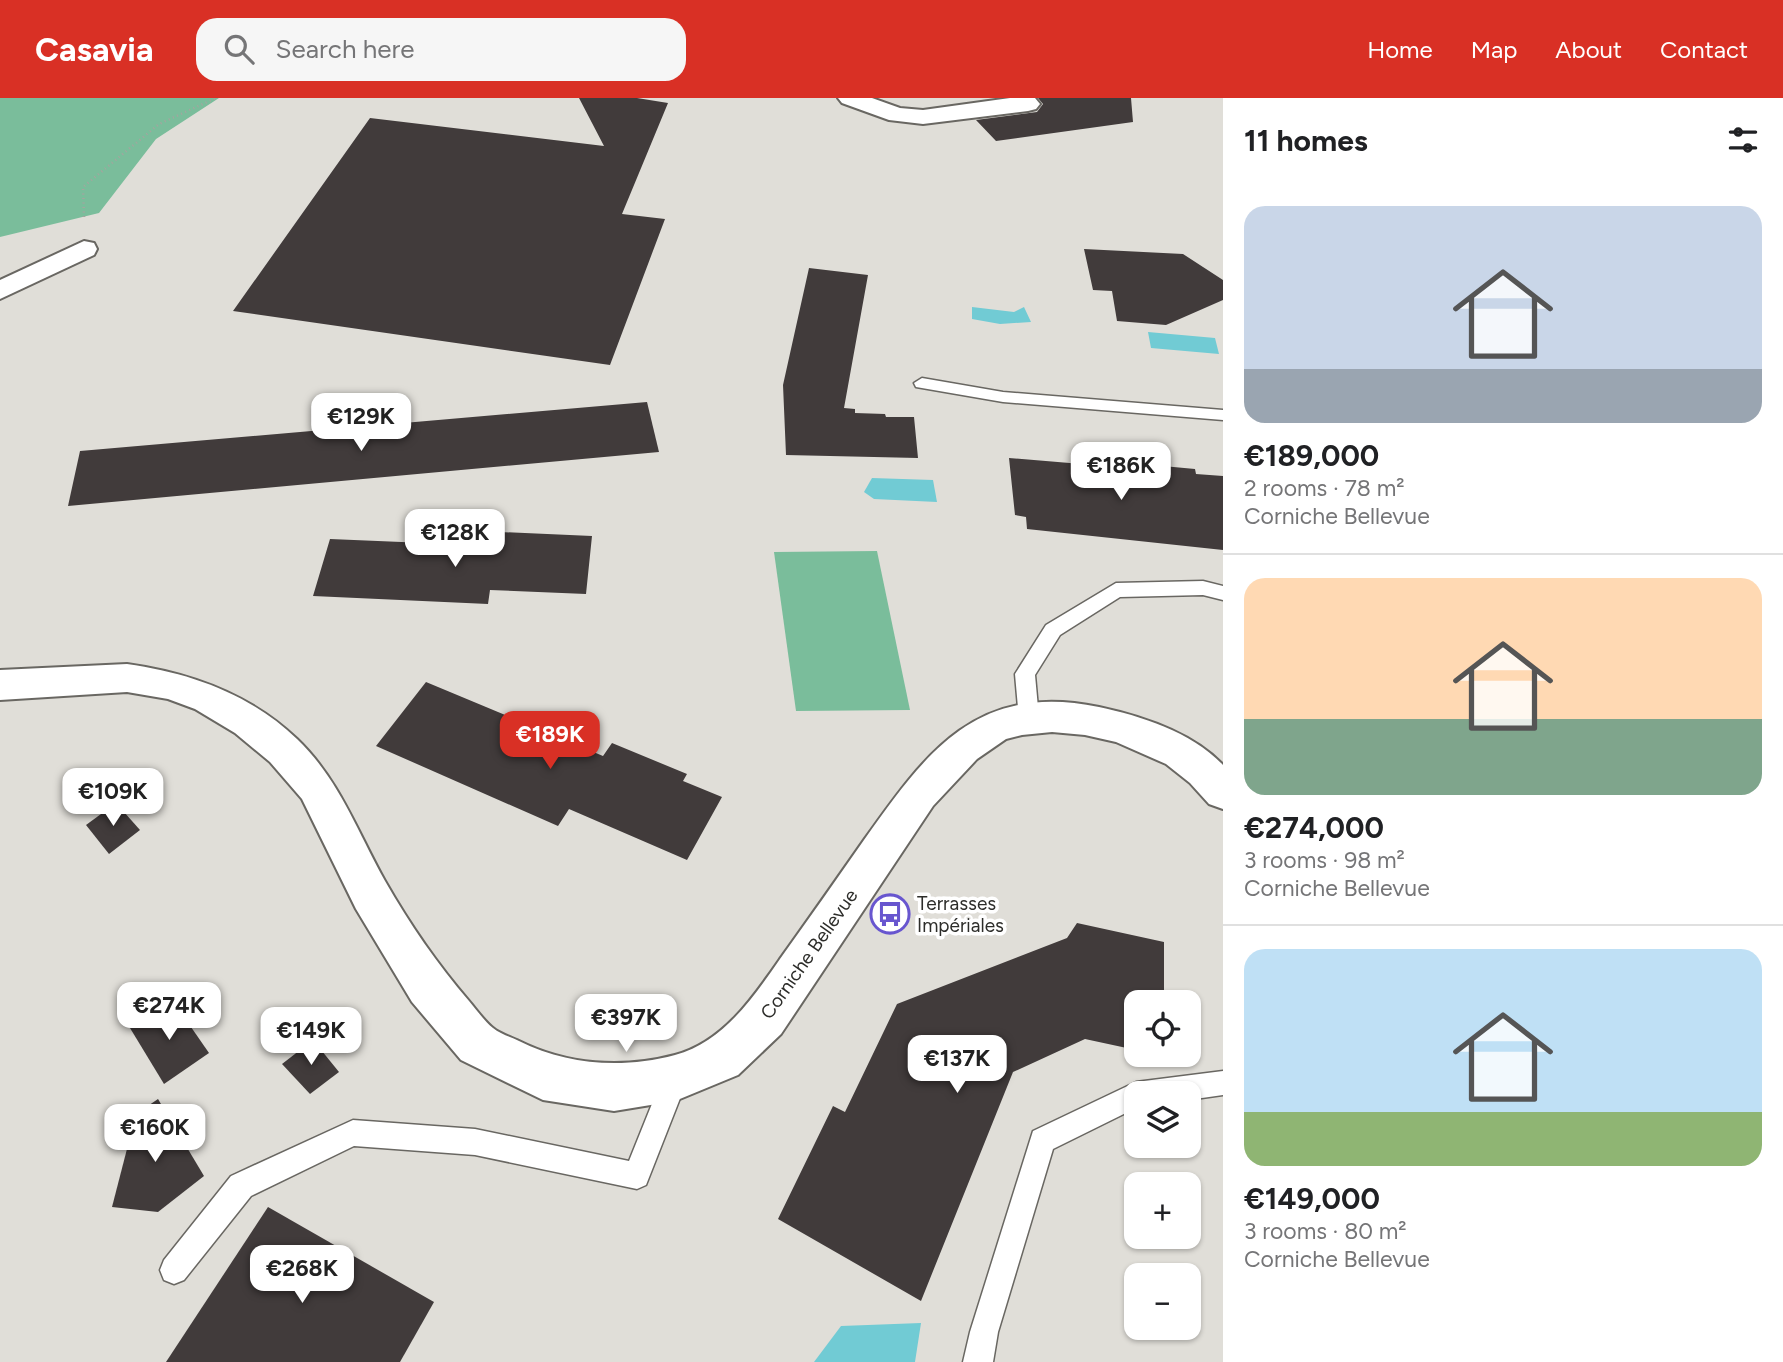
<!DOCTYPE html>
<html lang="en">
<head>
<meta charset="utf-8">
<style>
	:root { --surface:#fff; --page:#f6f6f6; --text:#202124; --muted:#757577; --line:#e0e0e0; --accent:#d93025 }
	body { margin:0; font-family:Figtree,sans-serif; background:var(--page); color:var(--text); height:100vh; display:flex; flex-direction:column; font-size:26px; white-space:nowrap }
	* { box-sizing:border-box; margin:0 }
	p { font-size:23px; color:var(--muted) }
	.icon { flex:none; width:38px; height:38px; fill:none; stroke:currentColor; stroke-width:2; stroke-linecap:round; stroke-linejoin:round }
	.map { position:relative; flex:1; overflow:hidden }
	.panel { display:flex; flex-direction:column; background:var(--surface); width:560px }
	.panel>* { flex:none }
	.fabs { position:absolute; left:1124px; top:892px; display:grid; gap:14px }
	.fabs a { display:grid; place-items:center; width:77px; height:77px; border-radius:14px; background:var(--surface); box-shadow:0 2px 5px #0004; font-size:35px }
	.price { position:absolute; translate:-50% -60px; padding:0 16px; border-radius:14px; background:#fff; color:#222; font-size:23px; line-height:46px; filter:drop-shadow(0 2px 4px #0008) }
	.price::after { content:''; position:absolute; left:50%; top:42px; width:21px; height:16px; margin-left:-10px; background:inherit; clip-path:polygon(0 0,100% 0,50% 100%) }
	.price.active { background:var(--accent); color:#fff }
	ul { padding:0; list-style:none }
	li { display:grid; align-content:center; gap:14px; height:371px; padding:0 21px }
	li+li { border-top:2px solid var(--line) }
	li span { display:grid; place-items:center; height:217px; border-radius:21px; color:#555 }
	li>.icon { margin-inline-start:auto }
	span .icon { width:126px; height:126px; fill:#fffc; stroke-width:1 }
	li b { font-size:30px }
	h2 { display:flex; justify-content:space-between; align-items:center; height:84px; padding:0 21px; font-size:30px }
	header { display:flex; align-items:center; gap:42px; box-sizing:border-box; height:98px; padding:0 35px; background:var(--accent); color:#fff }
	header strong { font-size:33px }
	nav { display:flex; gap:38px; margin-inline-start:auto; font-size:24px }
	.search { width:490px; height:63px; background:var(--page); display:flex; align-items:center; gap:18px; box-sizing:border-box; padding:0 24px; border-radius:21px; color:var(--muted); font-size:26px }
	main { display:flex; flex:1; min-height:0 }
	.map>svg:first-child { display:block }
</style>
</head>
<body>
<header>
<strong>Casavia</strong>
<div class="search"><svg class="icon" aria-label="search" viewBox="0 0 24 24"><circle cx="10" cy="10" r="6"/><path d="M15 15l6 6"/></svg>Search here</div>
<nav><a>Home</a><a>Map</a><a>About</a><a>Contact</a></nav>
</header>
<main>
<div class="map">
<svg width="1223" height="1264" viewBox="0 0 1223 1264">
	<rect width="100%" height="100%" fill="#e0ded8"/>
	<g fill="#7abd9b">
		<path d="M0,0H219L156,41L99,115L0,139Z"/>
		<path d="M877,453L910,612L796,613L774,454Z"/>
	</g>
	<g fill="#71cbd4">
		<path d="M972,209L1014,214L1024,209L1031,224L1000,226L972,221Z"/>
		<path d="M1148,234L1215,240L1219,256L1151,250Z"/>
		<path d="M872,380L933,382L937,404L874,401L864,394Z"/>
		<path d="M921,1225L915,1264H814L841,1228Z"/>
	</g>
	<g fill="#413b3b">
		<path d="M579,0H637L668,5L622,116L665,121L610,267L233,213L370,20L604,48Z"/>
		<path d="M1038,0H1131L1133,24L996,43L976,22L1037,14L1043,6Z"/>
		<path d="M1084,151L1183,156L1223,182V202L1166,227L1117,223L1112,193L1093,192Z"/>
		<path d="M809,170L868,177L844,310L855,311V315L885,316L886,319H914L918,360L786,357L783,287Z"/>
		<path d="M647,304L659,354L68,408L80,353Z"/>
		<path d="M1009,360L1153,372L1152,367L1195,371L1196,376L1223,378V452L1027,431L1026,419L1015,417Z"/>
		<path d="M500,434L592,438L586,496L490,492L488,506L313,498L330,441L497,448Z"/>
		<path d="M426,584L603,658L612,645L687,676L683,683L722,699L687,762L569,711L558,728L376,648Z"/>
		<path d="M116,705L140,732L109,756L86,727Z"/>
		<path d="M1077,825L1164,844V905H1136V952L1085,941L1013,974L921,1203L778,1121L833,1008L845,1014L897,906L1067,840Z"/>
		<path d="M173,903L209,955L164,986L130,930Z"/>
		<path d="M313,942L339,974L310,996L282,966Z"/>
		<path d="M158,1001L204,1078L158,1114L112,1109L136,1016Z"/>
		<path d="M268,1109L434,1204L400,1264H166Z"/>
	</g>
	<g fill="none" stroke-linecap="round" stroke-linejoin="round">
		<g stroke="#696762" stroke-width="3">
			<g id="service">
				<path d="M922,280L1003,294L1223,312V322L1003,304L916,289L914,285Z"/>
				<path d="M1203,483L1223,488V502L1203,497L1120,499L1060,537L1035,577L1039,621L1036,627L1029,629L1022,627L1019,621L1015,576L1046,527L1116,485Z"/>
				<path d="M675,968L684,971L688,980L646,1087L637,1091L475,1057L354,1048L251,1098L184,1182L174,1186L164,1182L160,1172L164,1162L231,1078L353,1022L475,1031L629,1063L666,971Z"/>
				<path d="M1223,973V997L1188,1002V996H1136V1010L1053,1051L998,1234L993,1264H963L970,1234L1033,1033L1136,984Z"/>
			</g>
		</g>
		<g stroke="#696762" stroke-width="4">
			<g id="minor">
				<path d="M838,0H872L900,10L923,12L1010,0H1035L1040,6L1036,11L1028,13L923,26L889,22L842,5Z"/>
				<path d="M84,143L94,145L97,151L94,157L0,201V182Z"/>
				<path d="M127,566C191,575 250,596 297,641C339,681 358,735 385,783C409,825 437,866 469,903C476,911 484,923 493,930C500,936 511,939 519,943C567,967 622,971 675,957C723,944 753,900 780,861C808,822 836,782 864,742C927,653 977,584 1099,609C1141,618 1192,634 1223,667V711L1209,706L1190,685L1166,666L1116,644L1085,637L1052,634L1022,637L1006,641L977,661L933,708L781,936L738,977L675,1003L614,1013L543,1002L461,962L412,904L356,811L302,701L270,664L235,635L195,611L168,601L127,594L0,602V572Z"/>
			</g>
		</g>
		<path stroke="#a6a49f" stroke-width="2.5" stroke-dasharray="1 3.5" stroke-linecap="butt" d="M84,119L83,89L159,26L216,0"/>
		<use href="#service" fill="#fff" fill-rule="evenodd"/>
		<use href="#minor" fill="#fff" fill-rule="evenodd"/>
	</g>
	<defs>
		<g id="bus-ring" transform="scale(2.0125)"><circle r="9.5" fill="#fff" stroke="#6856cf" stroke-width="1.5"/><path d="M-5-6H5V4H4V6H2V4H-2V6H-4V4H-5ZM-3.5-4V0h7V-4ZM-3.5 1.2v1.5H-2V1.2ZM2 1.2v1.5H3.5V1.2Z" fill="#6856cf"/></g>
	</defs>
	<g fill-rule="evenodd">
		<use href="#bus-ring" x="890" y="816"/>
	</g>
	<g text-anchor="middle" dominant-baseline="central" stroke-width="7" stroke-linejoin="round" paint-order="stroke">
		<g font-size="19" fill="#2d2d2a" stroke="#fff" text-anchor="start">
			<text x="917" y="805">Terrasses<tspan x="917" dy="22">Impériales</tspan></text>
		</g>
		<g font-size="19" fill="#2d2d2a" stroke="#fff">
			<text transform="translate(809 856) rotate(-55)">Corniche Bellevue</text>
		</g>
	</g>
</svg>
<div class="fabs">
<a><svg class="icon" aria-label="locate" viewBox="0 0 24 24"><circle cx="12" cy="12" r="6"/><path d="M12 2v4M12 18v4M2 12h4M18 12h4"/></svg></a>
<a><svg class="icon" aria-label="layers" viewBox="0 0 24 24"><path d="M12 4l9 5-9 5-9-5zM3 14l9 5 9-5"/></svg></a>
<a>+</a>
<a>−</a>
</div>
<b class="price" style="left:361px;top:355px">€129K</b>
<b class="price" style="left:1121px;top:404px">€186K</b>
<b class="price" style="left:455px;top:471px">€128K</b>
<b class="price active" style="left:550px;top:673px">€189K</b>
<b class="price" style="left:113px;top:730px">€109K</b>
<b class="price" style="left:169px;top:944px">€274K</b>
<b class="price" style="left:626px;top:956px">€397K</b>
<b class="price" style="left:311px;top:969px">€149K</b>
<b class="price" style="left:957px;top:997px">€137K</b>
<b class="price" style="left:155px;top:1066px">€160K</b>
<b class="price" style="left:302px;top:1207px">€268K</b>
</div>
<section class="panel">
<h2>11 homes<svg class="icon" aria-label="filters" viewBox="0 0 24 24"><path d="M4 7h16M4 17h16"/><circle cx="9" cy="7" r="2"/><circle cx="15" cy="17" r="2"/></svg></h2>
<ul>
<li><span style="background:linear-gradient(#c9d6e8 75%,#9aa5b1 0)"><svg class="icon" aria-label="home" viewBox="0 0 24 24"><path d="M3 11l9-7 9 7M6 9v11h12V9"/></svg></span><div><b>€189,000</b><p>2 rooms · 78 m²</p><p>Corniche Bellevue</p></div></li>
<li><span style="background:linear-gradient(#ffd9b3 65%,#7fa58c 0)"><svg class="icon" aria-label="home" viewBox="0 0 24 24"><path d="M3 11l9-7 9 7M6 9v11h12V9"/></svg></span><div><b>€274,000</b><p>3 rooms · 98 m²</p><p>Corniche Bellevue</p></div></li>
<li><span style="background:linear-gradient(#bfe0f5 75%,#8fb573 0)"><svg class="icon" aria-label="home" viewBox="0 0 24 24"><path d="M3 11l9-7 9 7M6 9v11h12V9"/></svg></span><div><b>€149,000</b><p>3 rooms · 80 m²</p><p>Corniche Bellevue</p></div></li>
</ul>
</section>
</main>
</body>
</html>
